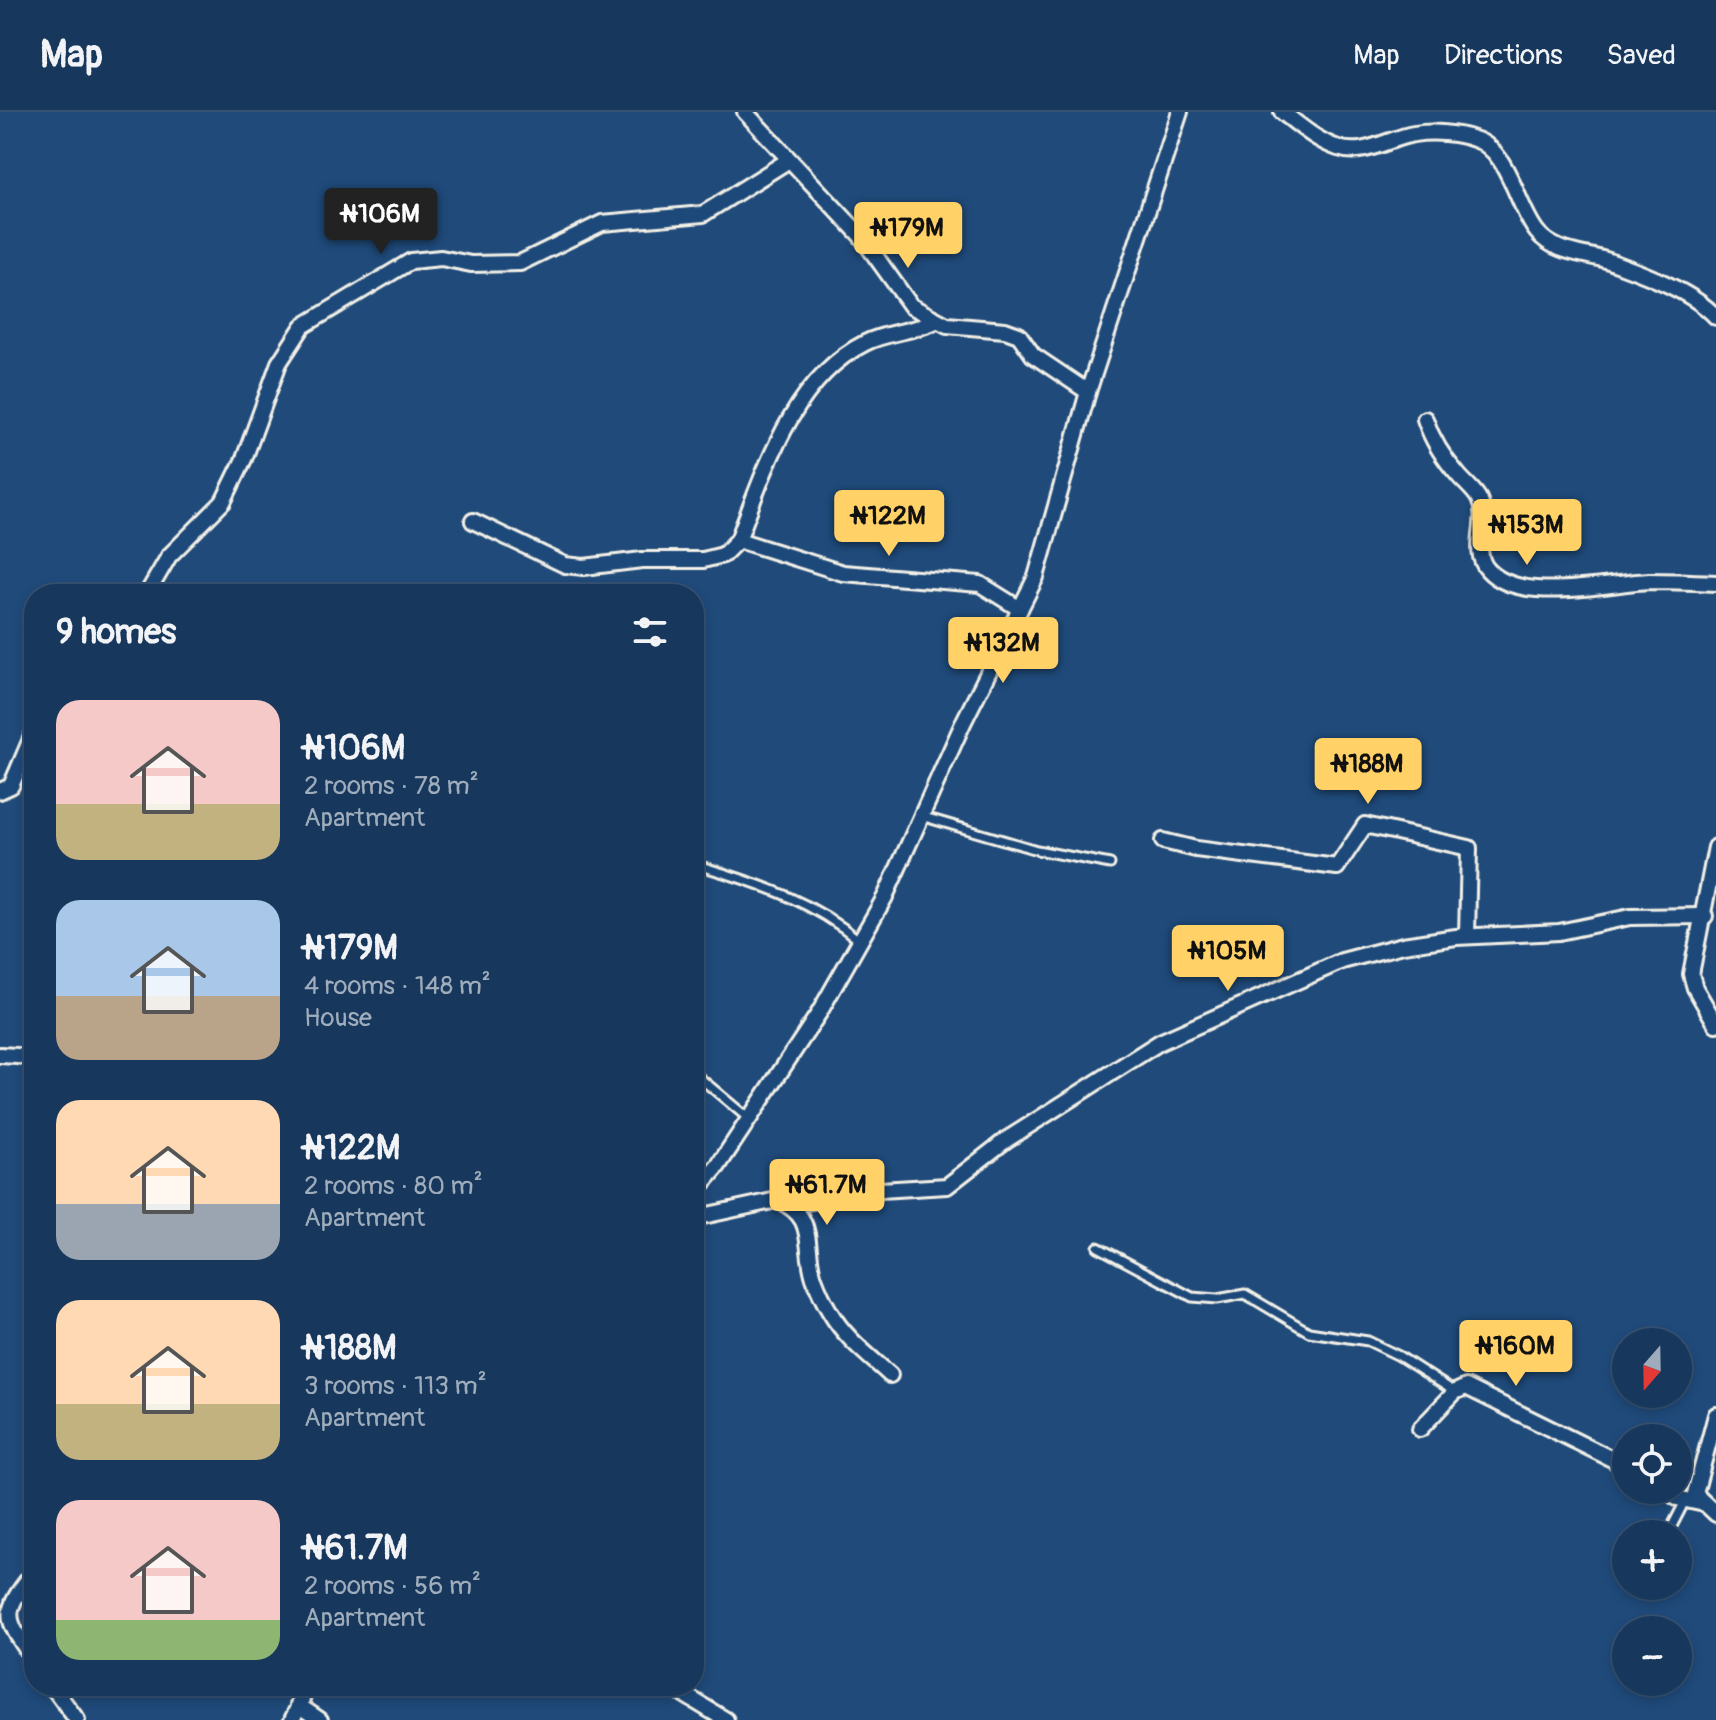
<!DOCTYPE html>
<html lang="en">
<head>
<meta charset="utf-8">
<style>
	:root { --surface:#17385c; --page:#244365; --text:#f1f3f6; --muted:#9eacbb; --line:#365272; --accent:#ffd166 }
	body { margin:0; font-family:Pangolin,sans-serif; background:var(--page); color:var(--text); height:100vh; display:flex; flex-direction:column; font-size:30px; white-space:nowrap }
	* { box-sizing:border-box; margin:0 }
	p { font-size:26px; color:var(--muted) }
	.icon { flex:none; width:44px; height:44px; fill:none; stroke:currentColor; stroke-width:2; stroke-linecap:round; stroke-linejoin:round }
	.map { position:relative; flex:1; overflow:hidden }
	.side { position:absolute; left:24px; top:472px; width:680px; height:1112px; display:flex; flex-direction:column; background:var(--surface); border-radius:32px; box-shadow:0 4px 12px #0003,0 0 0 2px var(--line) }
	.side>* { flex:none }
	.needle { width:52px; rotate:200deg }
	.controls { position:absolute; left:1612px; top:1216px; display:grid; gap:16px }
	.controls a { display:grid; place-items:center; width:80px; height:80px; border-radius:50%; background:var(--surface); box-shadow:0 4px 12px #0003,0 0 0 2px var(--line); font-size:40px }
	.price { position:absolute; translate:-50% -68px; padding:0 18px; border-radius:8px; background:var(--accent); color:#111; font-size:26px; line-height:52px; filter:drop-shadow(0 2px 4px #0008) }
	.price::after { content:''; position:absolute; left:50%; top:48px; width:24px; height:18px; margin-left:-12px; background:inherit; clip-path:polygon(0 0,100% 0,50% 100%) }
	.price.on { background:#222; color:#fff }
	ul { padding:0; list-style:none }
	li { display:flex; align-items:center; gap:24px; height:200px; padding:0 32px }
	li span { display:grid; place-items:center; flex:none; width:224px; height:160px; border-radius:24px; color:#555 }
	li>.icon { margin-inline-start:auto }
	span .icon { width:96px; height:96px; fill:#fffc; stroke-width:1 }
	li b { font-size:34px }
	h2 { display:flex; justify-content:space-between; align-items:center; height:96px; padding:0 32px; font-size:34px }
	header { display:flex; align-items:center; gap:48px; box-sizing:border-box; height:112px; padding:0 40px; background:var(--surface); border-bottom:2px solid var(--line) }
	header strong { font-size:38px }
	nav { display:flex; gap:44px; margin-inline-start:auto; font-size:28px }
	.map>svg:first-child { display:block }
</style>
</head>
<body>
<header>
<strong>Map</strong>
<nav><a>Map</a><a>Directions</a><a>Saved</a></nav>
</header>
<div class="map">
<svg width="1716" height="1608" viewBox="0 0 1716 1608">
	<rect width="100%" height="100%" fill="#1f4a7a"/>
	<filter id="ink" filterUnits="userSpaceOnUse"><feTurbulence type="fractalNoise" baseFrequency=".0125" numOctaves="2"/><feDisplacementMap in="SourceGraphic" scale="16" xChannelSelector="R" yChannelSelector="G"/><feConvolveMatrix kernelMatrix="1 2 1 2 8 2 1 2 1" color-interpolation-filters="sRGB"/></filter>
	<g filter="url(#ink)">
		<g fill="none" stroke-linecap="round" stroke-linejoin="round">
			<g stroke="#f4f1e8" stroke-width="13">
				<g id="service">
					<path d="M921,704L1037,738L1110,752"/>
					<path d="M694,755H704C761,772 814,790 860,829"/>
					<path d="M694,961L749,1007"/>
					<path d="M1098,1135L1192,1185L1217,1187L1245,1182L1309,1220L1368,1229L1399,1244L1455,1280"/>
					<path d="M1668,1422L1685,1389"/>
				</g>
			</g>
			<g stroke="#f4f1e8" stroke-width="20">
				<g id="minor">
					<path d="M745,0L861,124L911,194L947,213L1005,218L1019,223L1033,243L1088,280"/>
					<path d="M1282,0C1299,13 1317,29 1338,36C1364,45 1389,26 1414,22C1433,19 1457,21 1474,27C1509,37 1516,94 1537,120C1555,142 1585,141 1609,149C1642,161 1692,179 1716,205"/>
					<path d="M1425,307C1432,328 1444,347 1459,364C1465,371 1475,379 1479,387C1490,409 1470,439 1488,458C1520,493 1607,471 1649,469C1671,469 1694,470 1716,471"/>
					<path d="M473,409L565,453L584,455L642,448H703L723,443L738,428C765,358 793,267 865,231C886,220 913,220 936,209"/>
					<path d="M738,428L843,461L980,472L1020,497"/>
					<path d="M147,482L169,444L223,390L244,347L279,251L303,214L411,149L441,146L471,152L520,151L602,111L703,102L789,48"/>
					<path d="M0,679L11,674L34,620"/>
					<path d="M1163,729L1196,737L1337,755L1365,713L1469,736L1467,824"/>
					<path d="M1716,735L1691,862L1695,876L1716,912"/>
					<path d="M0,943L34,945"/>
					<path d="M694,1082L718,1054L819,901L885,785L964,609L1036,465L1088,280L1180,0"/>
					<path d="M789,1093L880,1078L947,1074L1006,1028L1160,930L1342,849L1403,833L1456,825L1559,820L1630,805L1705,804"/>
					<path d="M694,1106L777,1088C818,1105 803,1132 814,1166C818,1177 824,1190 830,1200C845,1226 868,1243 890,1263"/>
					<path d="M1716,1303L1695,1382L1716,1402"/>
					<path d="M1420,1317L1455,1280L1466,1275L1626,1354"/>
					<path d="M1666,1378L1677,1386L1700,1391"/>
					<path d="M34,1460C0,1502 5,1506 34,1548"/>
					<path d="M52,1574L77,1608"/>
					<path d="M670,1574L726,1608"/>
					<path d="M298,1593L320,1608"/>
					<path d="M292,1608L308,1574"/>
				</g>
			</g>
			<use href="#service" stroke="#1f4a7a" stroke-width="7"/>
			<use href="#minor" stroke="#1f4a7a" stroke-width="14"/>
		</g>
	</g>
</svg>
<div class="controls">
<a><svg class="needle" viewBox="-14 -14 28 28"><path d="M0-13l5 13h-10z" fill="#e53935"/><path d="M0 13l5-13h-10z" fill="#9eacbb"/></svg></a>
<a><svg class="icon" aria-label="locate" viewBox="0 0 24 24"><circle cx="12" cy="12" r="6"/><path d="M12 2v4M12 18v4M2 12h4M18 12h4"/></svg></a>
<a>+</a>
<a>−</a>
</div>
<b class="price on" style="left:381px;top:144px">₦106M</b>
<b class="price" style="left:908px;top:158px">₦179M</b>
<b class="price" style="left:889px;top:446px">₦122M</b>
<b class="price" style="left:1527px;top:455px">₦153M</b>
<b class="price" style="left:1003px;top:573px">₦132M</b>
<b class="price" style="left:1368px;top:694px">₦188M</b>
<b class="price" style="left:1228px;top:881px">₦105M</b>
<b class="price" style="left:827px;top:1115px">₦61.7M</b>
<b class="price" style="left:1516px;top:1276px">₦160M</b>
<section class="side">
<h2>9 homes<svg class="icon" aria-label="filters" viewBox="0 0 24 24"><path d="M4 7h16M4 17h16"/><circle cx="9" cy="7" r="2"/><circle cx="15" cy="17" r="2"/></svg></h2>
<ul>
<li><span style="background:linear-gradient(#f6c9c9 65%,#c2b280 0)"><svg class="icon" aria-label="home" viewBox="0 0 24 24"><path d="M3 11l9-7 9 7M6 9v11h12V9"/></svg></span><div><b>₦106M</b><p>2 rooms · 78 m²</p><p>Apartment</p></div></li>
<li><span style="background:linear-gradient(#a9c7e8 60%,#b9a48a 0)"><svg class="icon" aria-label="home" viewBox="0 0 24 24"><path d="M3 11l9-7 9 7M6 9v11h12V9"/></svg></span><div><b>₦179M</b><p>4 rooms · 148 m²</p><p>House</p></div></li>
<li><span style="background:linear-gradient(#ffd9b3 65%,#9aa5b1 0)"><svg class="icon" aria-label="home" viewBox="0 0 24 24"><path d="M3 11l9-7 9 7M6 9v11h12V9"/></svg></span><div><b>₦122M</b><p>2 rooms · 80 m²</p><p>Apartment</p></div></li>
<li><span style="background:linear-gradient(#ffd9b3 65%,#c2b280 0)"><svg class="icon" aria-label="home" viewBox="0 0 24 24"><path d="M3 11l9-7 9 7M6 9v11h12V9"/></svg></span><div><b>₦188M</b><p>3 rooms · 113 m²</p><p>Apartment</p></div></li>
<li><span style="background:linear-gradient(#f6c9c9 75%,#8fb573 0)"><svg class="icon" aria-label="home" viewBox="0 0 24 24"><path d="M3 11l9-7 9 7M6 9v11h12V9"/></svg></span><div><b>₦61.7M</b><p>2 rooms · 56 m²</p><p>Apartment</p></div></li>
</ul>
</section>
</div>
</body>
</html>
